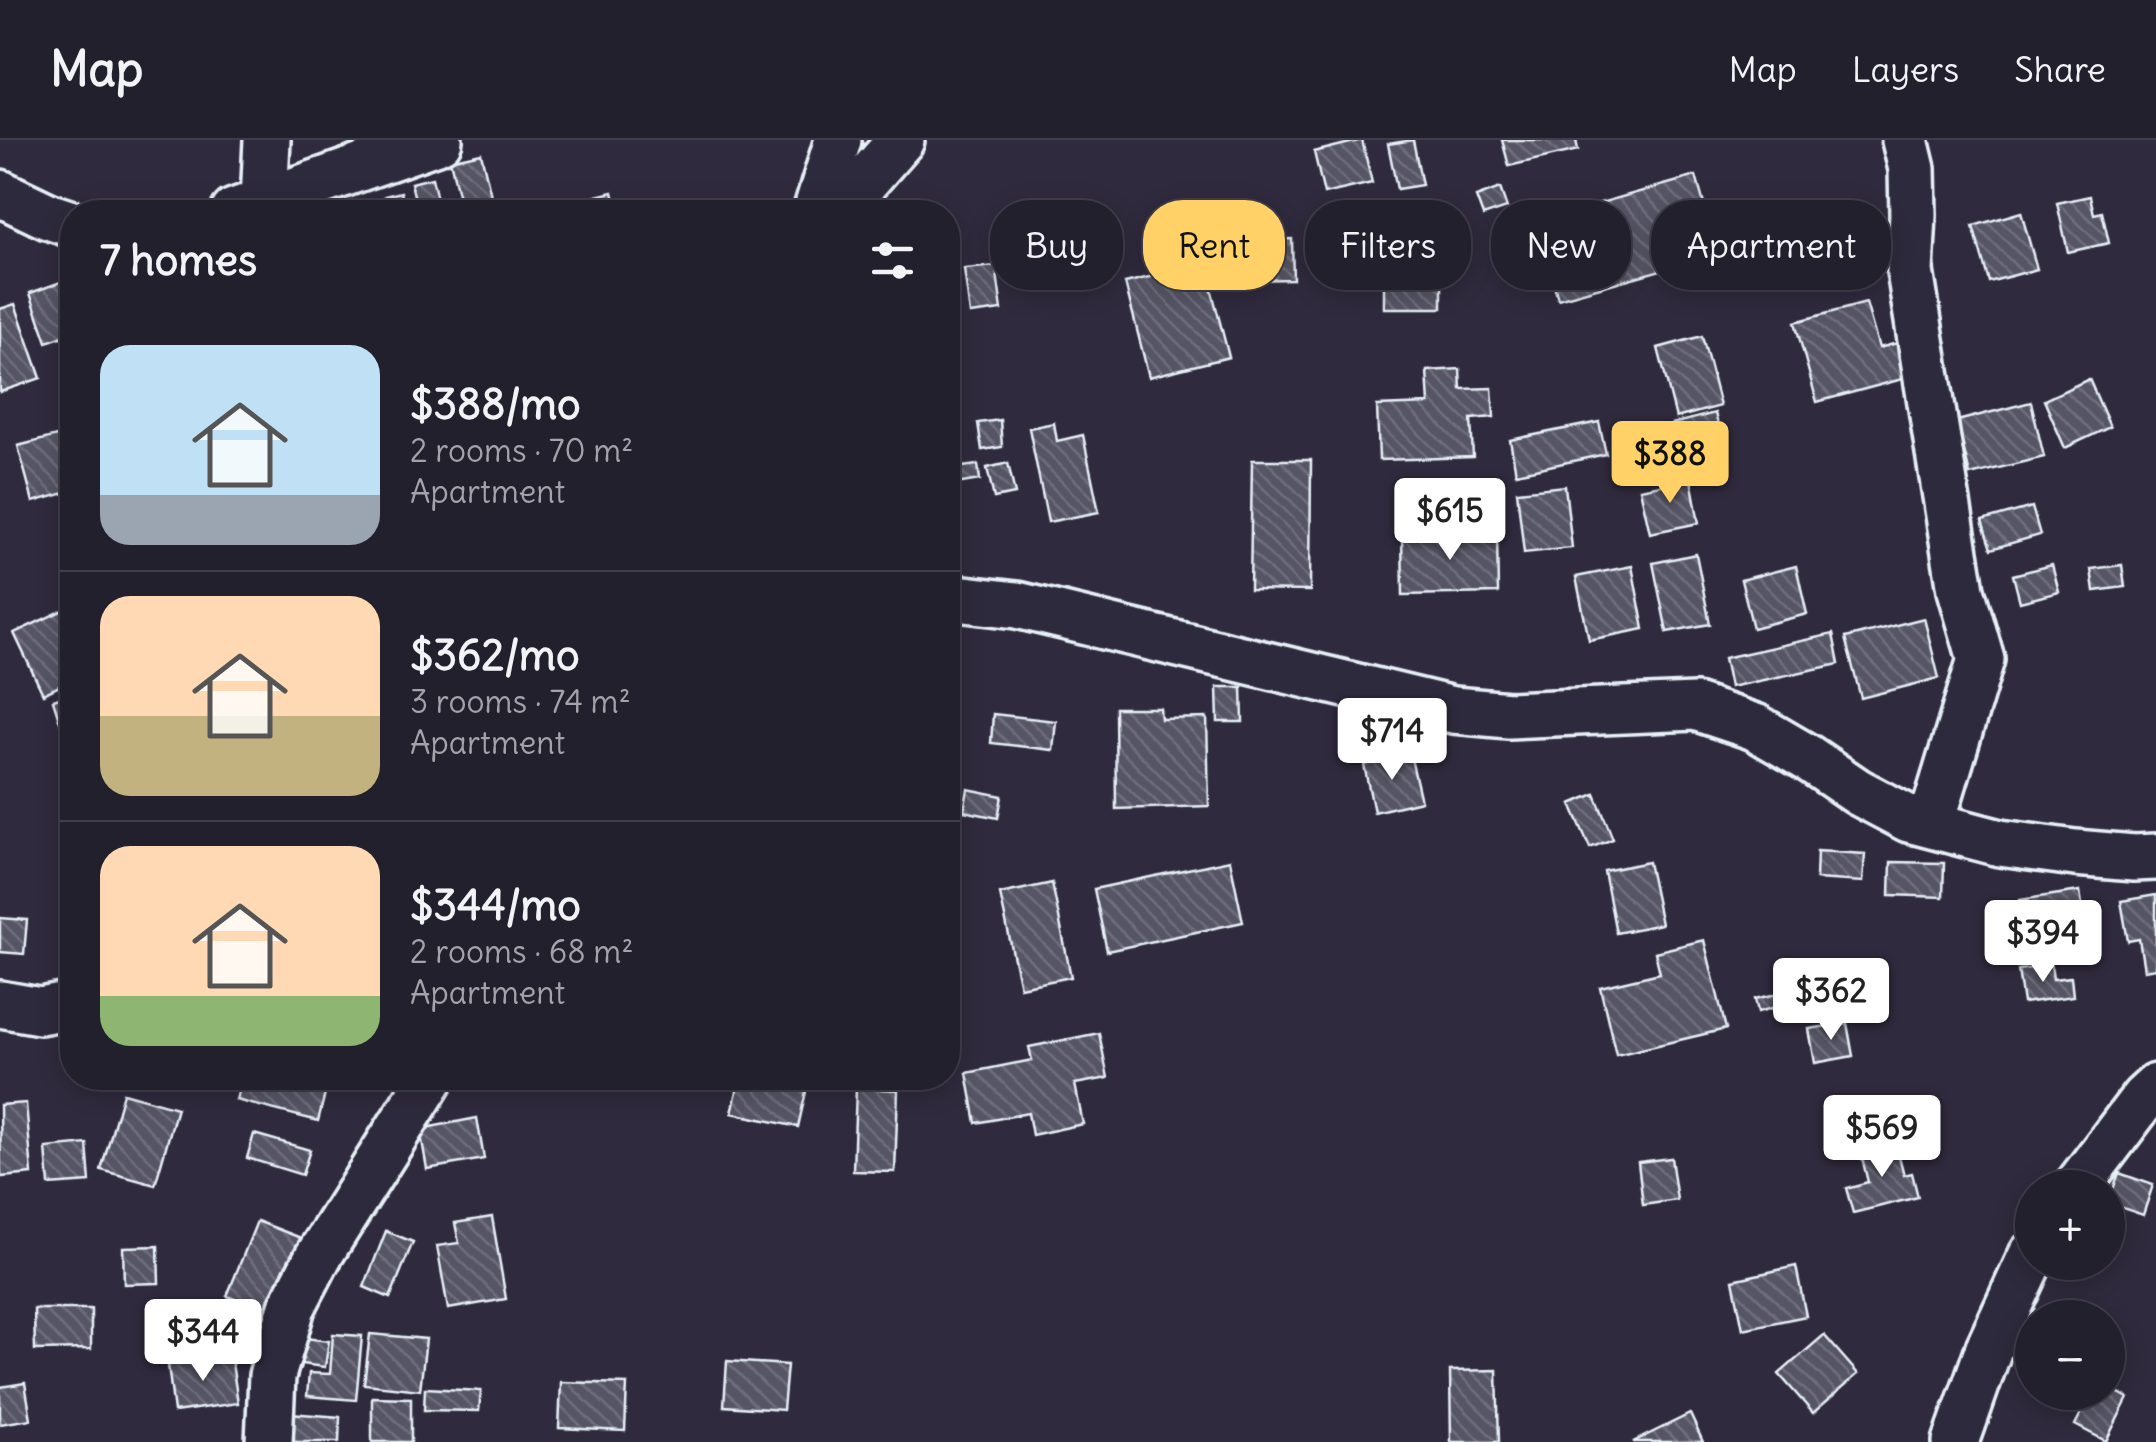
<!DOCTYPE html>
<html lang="en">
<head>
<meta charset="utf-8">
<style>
	:root { --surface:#23202e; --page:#2b2836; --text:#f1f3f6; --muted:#a3a3aa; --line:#403e4a; --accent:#ffd166 }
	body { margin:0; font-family:Delius,sans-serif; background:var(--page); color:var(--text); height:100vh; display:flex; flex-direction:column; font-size:38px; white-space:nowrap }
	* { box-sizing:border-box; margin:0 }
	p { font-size:32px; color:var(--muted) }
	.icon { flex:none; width:55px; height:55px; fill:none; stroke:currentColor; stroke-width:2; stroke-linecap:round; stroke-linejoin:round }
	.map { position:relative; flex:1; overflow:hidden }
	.drawer { position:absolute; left:60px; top:60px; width:900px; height:890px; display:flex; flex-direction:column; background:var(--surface); border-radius:40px; box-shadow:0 5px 25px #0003,0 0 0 2px var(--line) }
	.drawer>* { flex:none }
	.guide { position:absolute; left:990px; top:60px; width:950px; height:90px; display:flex; gap:20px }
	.controls { position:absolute; left:2015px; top:1030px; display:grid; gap:20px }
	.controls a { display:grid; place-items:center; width:110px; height:110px; border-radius:50%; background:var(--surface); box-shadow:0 5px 25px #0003,0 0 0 2px var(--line); font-size:50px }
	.price { position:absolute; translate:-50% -85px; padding:0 22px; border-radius:10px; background:#fff; color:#222; font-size:32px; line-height:65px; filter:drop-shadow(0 2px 5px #0008) }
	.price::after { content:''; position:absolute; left:50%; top:60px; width:30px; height:22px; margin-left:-15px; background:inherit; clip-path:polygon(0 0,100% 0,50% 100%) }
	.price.on { background:var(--accent); color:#111 }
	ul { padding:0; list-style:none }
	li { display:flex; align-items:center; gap:30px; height:250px; padding:0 40px }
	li+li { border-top:2px solid var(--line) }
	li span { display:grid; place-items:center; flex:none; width:280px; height:200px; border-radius:30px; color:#555 }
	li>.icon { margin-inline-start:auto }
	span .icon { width:120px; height:120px; fill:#fffc; stroke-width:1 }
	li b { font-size:42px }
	h2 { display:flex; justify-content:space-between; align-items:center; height:120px; padding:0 40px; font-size:42px }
	.chip { padding:0 35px; border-radius:40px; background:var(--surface); box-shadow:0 5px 25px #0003,0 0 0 2px var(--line); font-size:35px; line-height:90px }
	.chip.on { background:var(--accent); color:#111 }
	header { display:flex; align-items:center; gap:60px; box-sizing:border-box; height:140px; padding:0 50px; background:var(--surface); border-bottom:2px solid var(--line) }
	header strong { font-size:48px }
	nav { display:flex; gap:55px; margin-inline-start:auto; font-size:35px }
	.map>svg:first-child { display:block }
</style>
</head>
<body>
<header>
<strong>Map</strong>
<nav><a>Map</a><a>Layers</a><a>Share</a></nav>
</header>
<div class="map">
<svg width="2156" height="1302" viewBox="0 0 2156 1302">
	<defs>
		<pattern id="building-back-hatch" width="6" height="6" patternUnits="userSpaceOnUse" patternTransform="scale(2.5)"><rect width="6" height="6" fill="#575565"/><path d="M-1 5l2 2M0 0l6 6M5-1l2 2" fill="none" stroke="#6f6e7c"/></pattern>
	</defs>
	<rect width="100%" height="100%" fill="#2f2a3d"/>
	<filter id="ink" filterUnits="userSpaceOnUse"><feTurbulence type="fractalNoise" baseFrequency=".01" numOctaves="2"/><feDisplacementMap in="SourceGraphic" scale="20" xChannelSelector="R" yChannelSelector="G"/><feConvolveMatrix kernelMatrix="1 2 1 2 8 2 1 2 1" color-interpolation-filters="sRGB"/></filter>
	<g filter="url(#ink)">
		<g fill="url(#building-back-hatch)" stroke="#e8f1f8" stroke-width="2.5">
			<path d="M1362,0L1372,43L1324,54L1314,12Z"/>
			<path d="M1413,0L1422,45L1397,49L1388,4Z"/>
			<path d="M1502,0H1576L1578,10L1509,26Z"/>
			<path d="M481,13L492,60L461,67L450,20Z"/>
			<path d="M1696,36L1718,114L1558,159L1536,81Z"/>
			<path d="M432,38L440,72H418L411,43Z"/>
			<path d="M1500,48L1507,68L1483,76L1476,57Z"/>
			<path d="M401,52L406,72H389L385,56Z"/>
			<path d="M613,52L618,72H567L565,64Z"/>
			<path d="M2090,56L2094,74L2102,72L2109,103L2068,112L2057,63Z"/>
			<path d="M2021,72L2037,129L1989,142L1973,86Z"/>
			<path d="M1828,78L1841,128L1794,141L1780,91Z"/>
			<path d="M1292,99L1293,139L1241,140L1240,101Z"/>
			<path d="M1403,105H1442V168H1384V116H1403Z"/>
			<path d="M996,126L1002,170L970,174L964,129Z"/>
			<path d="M1166,133L1169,146L1208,136L1229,217L1149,237L1125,143Z"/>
			<path d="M72,138V193L47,202L30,153Z"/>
			<path d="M1866,163L1879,208L1897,203L1906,238L1817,262L1795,182Z"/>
			<path d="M15,164L41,238L0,252V169Z"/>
			<path d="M1702,196L1720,266L1676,278L1658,208Z"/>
			<path d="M1460,229L1461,249L1492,248L1494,277L1471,279L1473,317L1379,320L1377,266L1429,264L1427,231Z"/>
			<path d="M2089,239L2110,287L2065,308L2044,260Z"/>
			<path d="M2031,262L2044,317L1970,335L1957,281Z"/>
			<path d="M1715,273L1725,313L1683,324L1672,284Z"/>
			<path d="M1000,280L1002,307L982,310L978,283Z"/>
			<path d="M1599,282L1606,314L1516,333L1510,300Z"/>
			<path d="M1054,283L1057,301L1083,295L1099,372L1048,382L1029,288Z"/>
			<path d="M72,292V351L33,362L18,306Z"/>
			<path d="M1252,320H1311L1310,451L1250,450Z"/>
			<path d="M1008,323L1015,354L994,358L987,328Z"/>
			<path d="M978,325L980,340L956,344L954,328Z"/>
			<path d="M1691,339L1699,383L1650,393L1640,349Z"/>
			<path d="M1565,346L1572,408L1524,413L1517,351Z"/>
			<path d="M2032,367L2040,395L1991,409L1982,381Z"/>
			<path d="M1497,392L1498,453L1403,455L1402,393Z"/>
			<path d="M1696,414L1710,484L1667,492L1653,423Z"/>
			<path d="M2052,425L2059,452L2020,462L2013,435Z"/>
			<path d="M2122,425L2125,447L2094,451L2091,429Z"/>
			<path d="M1632,426L1644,489L1589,500L1576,437Z"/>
			<path d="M1796,426L1807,474L1753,488L1741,440Z"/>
			<path d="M72,466V540L43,554L14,493Z"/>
			<path d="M1924,478L1939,538L1861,558L1845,498Z"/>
			<path d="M1833,494L1839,524L1730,547L1724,518Z"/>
			<path d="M1217,547H1242L1243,582H1218Z"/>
			<path d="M72,554V585L62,588L53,560Z"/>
			<path d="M1115,568H1160L1161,579L1207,578L1209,666L1116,669Z"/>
			<path d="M993,574L1056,581L1053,610L991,603Z"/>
			<path d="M1410,614L1421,661L1374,672L1364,625Z"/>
			<path d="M968,649L1002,656L998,678L964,671Z"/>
			<path d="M1595,654L1613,699L1590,708L1571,664Z"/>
			<path d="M1817,711L1865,714L1863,742L1816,739Z"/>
			<path d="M1230,720L1243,782L1107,811L1094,749Z"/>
			<path d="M1648,722L1661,784L1616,793L1604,731Z"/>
			<path d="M1891,722L1944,723L1943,757L1890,755Z"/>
			<path d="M1052,743L1071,837L1020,847L1000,754Z"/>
			<path d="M2080,751L2087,799L2027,808L2020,760Z"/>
			<path d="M2156,755V828L2144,830L2139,799L2128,801L2121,761Z"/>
			<path d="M0,778L27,780L24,814L0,812Z"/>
			<path d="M1704,800L1726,889L1616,915L1600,847L1660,833L1655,812Z"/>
			<path d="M2051,825L2053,839L2071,837L2073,856L2023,863L2018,830Z"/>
			<path d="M1781,853L1783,865L1758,872L1755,859Z"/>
			<path d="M1847,883L1853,916L1815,923L1809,889Z"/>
			<path d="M1099,893L1108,938L1075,944L1083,984L1032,995L1028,973L976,983L967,933L1032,920L1029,907Z"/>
			<path d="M242,938H329L318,981L236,960Z"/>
			<path d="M740,938H809L798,987L732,973Z"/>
			<path d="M856,948L898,950L895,1032L853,1031Z"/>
			<path d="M123,953L177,968L155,1045L101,1030Z"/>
			<path d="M26,963L32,1034L1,1037L0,965Z"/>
			<path d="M477,978L484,1019L427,1029L420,989Z"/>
			<path d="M254,994L310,1010L302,1035L247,1018Z"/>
			<path d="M1895,1001L1904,1035L1912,1033L1918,1057L1853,1073L1846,1048L1868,1042L1860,1010Z"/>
			<path d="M87,1004L90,1042L49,1045L46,1008Z"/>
			<path d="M1671,1018L1677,1060L1643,1065L1638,1022Z"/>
			<path d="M2119,1033L2153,1045L2143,1075L2108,1063Z"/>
			<path d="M492,1077L506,1159L448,1169L437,1106L459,1103L455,1083Z"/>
			<path d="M257,1081L301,1098L270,1173L227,1156Z"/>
			<path d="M386,1091L413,1102L390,1158L364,1147Z"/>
			<path d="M158,1106L159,1143L124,1144L123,1107Z"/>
			<path d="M1796,1126L1806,1176L1743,1189L1733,1140Z"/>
			<path d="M34,1169H91V1209L35,1210Z"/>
			<path d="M333,1194L362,1196L356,1260L307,1256L309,1233L330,1234Z"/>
			<path d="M370,1194L426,1199L420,1250L364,1244Z"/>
			<path d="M1824,1195L1858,1234L1813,1273L1779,1234Z"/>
			<path d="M305,1198L329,1201L325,1227L301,1224Z"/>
			<path d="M231,1216L238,1263L174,1272L168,1225Z"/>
			<path d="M727,1221L787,1225L783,1270L724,1266Z"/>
			<path d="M1497,1230L1499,1302H1451L1450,1231Z"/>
			<path d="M561,1242L627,1244L625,1291L559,1288Z"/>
			<path d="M25,1243L31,1279L0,1284V1247Z"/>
			<path d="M2108,1247L2128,1258L2106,1301L2075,1285L2092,1252H2108Z"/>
			<path d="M425,1248L481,1251L479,1271L424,1270Z"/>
			<path d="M372,1257L411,1258V1302H372Z"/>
			<path d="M289,1273L340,1277L339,1302H287Z"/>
			<path d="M1690,1274L1703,1302H1633Z"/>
		</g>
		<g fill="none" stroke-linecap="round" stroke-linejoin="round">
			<g stroke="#e8f1f8" stroke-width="52">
				<g id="street">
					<path d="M1905,0L1912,29L1913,75L1910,131L1961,450L1981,519L1931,684"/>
					<path d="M0,53L48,76L72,84"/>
					<path d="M234,72L439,0"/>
					<path d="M266,72L264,62L267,0"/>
					<path d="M816,72L838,0"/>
					<path d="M838,72L901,0"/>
					<path d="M948,457L1017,465L1453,570L1509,575L1695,567L1755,587L1808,618L1858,652L1909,679L2000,703L2075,713L2134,718L2156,717"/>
					<path d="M0,864L40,871L72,865"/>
					<path d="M2076,1048L2144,958L2156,947"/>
					<path d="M269,1302L272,1236L292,1167L318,1117L431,938"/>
					<path d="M1956,1302L1989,1208L2032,1115"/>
				</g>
			</g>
			<use href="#street" stroke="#2f2a3d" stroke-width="45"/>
		</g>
	</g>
</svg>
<div class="controls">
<a>+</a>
<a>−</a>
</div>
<b class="price on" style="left:1670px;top:366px">$388</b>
<b class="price" style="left:1450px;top:423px">$615</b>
<b class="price" style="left:1392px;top:643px">$714</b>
<b class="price" style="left:2043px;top:845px">$394</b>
<b class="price" style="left:1831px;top:903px">$362</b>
<b class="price" style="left:1882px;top:1040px">$569</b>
<b class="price" style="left:203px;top:1244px">$344</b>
<div class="guide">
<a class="chip">Buy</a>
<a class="chip on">Rent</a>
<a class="chip">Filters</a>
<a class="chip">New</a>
<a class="chip">Apartment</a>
</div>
<section class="drawer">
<h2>7 homes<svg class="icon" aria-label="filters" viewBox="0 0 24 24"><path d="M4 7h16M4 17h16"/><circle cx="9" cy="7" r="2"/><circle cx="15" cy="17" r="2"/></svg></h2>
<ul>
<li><span style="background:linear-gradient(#bfe0f5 75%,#9aa5b1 0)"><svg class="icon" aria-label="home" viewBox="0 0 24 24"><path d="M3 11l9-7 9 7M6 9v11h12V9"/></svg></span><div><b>$388/mo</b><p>2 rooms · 70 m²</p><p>Apartment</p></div></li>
<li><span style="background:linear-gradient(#ffd9b3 60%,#c2b280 0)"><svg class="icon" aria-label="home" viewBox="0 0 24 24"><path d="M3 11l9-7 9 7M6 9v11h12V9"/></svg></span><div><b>$362/mo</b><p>3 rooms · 74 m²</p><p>Apartment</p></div></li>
<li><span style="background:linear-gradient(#ffd9b3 75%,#8fb573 0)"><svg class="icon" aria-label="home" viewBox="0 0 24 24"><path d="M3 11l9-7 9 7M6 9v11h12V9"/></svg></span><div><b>$344/mo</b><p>2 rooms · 68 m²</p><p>Apartment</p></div></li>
</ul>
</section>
</div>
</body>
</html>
